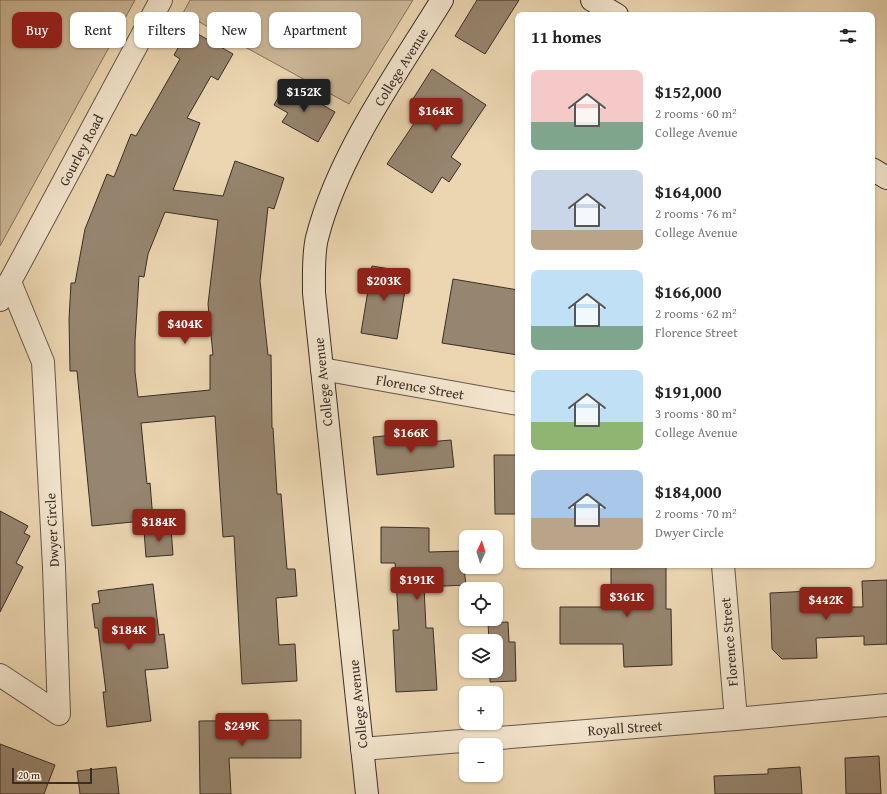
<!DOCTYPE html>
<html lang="en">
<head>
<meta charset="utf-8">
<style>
	:root { --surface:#fff; --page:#f6f6f6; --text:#222; --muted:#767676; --accent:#8f2418 }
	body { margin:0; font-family:"Gentium Book Plus",serif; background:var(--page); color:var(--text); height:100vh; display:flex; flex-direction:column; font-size:15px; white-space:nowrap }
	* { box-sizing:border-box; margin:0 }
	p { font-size:13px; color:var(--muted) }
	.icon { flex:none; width:22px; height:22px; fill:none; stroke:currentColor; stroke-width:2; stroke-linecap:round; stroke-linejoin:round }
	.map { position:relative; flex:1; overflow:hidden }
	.panel { position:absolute; left:515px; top:12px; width:360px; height:556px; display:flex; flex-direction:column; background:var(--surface); border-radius:8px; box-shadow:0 1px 3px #0004 }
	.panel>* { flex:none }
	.guide { position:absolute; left:12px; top:12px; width:380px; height:36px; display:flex; gap:8px }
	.needle { width:26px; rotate:4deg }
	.fabs { position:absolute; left:459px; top:530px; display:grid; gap:8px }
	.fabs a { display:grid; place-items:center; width:44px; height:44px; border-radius:8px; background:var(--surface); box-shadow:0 1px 3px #0004; font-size:20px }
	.scale { position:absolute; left:12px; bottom:10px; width:80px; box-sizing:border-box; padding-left:4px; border:2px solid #3a2d27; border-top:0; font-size:11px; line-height:14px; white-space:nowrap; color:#3a2d27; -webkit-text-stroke:3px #f2e4cc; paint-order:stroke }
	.price { position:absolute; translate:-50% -34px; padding:0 9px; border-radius:4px; background:var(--accent); color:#fff; font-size:13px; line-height:26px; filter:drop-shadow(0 1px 2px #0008) }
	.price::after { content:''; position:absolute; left:50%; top:24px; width:12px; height:9px; margin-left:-6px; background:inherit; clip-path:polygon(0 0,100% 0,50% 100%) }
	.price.on { background:#222; color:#fff }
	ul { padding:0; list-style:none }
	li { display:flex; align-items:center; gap:12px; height:100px; padding:0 16px }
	li span { display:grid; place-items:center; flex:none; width:112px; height:80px; border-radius:8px; color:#555 }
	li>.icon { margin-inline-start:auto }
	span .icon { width:48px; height:48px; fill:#fffc; stroke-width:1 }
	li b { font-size:17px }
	h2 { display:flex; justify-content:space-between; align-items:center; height:48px; padding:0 16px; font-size:17px }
	.tag { padding:0 14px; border-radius:8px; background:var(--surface); box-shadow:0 1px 3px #0004; font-size:14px; line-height:36px }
	.tag.on { background:var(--accent); color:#fff }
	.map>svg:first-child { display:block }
</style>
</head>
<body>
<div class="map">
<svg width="887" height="794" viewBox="0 0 887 794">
	<rect width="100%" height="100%" fill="#ebd6b1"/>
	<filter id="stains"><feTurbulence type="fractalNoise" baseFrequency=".005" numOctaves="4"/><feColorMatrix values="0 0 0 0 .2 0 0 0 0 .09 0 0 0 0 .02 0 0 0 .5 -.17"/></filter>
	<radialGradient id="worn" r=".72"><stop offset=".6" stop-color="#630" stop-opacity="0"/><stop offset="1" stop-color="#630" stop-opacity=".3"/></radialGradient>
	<g fill="#cdb99a" stroke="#847360">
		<path d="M0,0H135L0,246Z"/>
		<path d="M190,0H413L349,104L183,13Z"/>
	</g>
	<g fill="#96856f" stroke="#3a2d27" fill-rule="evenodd">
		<path d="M477,0H519L485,54L455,36Z"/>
		<path d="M189,29L233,54L218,80L211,76L187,118L200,123L173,190L223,196L235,161L284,178L274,209L268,207L260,281L268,355H271L272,428H273L277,494H281L287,569H295L297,596L276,598L279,645L295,644L297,681L242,684L234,536L223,537L215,416L141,423L147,484L150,483L153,520L92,526L77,371H70L69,319L71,283H75L85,229L107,174L114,177L131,134L136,136L180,59L174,55ZM165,212L218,220L208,304L213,355H210V390L138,397L135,372V341L139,276L144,277L148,254Z"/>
		<path d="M432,69L486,105L451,157L461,164L449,182L442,177L432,193L387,164L423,110L411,102Z"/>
		<path d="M286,84L335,112L318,142L282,122L288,113L274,105Z"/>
		<path d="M372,266L408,272L397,339L361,333Z"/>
		<path d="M453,279L518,290V355L442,343Z"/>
		<path d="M427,432L428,442L451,440L454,467L377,475L373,437Z"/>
		<path d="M494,455H518V514H495Z"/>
		<path d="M0,511L28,526L24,533L30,536L16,563L23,567L0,612Z"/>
		<path d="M381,527L429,528V552L462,551L466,585L424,587L426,628H433L437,690L396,692L393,630H399L395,563H381Z"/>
		<path d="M171,528L173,555L146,557L144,531Z"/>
		<path d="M611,565H666V609H671L672,665L624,667L623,644H560V607H611Z"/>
		<path d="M887,580V644L864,645V636L816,638L817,658L782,659L772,649L770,593L811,591V607H863L862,581Z"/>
		<path d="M153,584L159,635L164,634L168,668L145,670L151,721L107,727L103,692H106L98,628H95L92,604L100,603L98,591Z"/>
		<path d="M508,622L509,642H515L516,681L490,682V671H496V641H489L488,623Z"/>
		<path d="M301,720V758H229L231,794H200L199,721Z"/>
		<path d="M0,744L55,765L44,794H0Z"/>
		<path d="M879,756L881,794H846L845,758Z"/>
		<path d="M116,767L119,794H80L77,771Z"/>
		<path d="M800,767L802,794H715L714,776L768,774V769Z"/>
	</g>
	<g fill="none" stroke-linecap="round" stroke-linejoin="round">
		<g stroke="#66574a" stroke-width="24">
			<g id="street">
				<path d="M0,300L161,0"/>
				<path d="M322,369L518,404"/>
				<path d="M723,565L736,719"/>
				<path d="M0,675L59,714L54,567L43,362L10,282"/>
				<path d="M362,749L736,719L887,705"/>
			</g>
		</g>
		<g stroke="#3a2d27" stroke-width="24">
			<g id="secondary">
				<path d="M592,0L617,15"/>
				<path d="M872,169L887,178"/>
				<path d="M367,794L314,293C314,276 313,254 317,238C338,155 397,73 442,0"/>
			</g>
		</g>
		<use href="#street" stroke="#f2e4cc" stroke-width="22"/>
		<use href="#secondary" stroke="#f2e4cc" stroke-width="22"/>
	</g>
	<g text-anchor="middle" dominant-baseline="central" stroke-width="3.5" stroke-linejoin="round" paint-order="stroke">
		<g font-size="14" fill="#3a2d27" stroke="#f2e4cc">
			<text transform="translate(401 67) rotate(-58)">College Avenue</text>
			<text transform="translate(81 150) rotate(-62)">Gourley Road</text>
			<text transform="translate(323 382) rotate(-96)">College Avenue</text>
			<text transform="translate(420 387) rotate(10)">Florence Street</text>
			<text transform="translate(52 530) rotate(-93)">Dwyer Circle</text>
			<text transform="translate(729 642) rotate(-95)">Florence Street</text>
			<text transform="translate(358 704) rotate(-96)">College Avenue</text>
			<text transform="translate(625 728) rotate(-4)">Royall Street</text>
		</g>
	</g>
	<rect width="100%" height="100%" filter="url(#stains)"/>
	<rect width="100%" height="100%" fill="url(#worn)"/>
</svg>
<div class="fabs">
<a><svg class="needle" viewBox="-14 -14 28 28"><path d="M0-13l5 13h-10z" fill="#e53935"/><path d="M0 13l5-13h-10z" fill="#767676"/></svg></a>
<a><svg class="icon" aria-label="locate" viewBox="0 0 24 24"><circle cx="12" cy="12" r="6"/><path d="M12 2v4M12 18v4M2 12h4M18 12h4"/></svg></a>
<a><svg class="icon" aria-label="layers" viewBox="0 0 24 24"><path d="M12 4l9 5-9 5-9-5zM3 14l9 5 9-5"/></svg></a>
<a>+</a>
<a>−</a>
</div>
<div class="scale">20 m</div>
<b class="price on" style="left:304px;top:113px">$152K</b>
<b class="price" style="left:436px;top:132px">$164K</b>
<b class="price" style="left:384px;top:302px">$203K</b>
<b class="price" style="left:185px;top:345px">$404K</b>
<b class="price" style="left:411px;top:454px">$166K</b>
<b class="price" style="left:159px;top:543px">$184K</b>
<b class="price" style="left:417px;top:601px">$191K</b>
<b class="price" style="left:627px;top:618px">$361K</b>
<b class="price" style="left:826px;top:621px">$442K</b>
<b class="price" style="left:129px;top:651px">$184K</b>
<b class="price" style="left:242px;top:747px">$249K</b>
<div class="guide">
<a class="tag on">Buy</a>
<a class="tag">Rent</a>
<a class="tag">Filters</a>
<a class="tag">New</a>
<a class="tag">Apartment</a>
</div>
<section class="panel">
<h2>11 homes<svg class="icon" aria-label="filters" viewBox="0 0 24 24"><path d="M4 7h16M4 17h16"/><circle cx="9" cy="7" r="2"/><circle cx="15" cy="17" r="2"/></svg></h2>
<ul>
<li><span style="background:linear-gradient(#f6c9c9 65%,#7fa58c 0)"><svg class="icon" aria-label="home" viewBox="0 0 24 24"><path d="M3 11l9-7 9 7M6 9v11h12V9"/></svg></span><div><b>$152,000</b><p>2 rooms · 60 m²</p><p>College Avenue</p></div></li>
<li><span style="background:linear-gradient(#c9d6e8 75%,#b9a48a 0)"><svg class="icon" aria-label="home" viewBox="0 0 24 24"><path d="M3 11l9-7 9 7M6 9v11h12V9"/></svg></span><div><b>$164,000</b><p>2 rooms · 76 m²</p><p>College Avenue</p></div></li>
<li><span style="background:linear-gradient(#bfe0f5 70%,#7fa58c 0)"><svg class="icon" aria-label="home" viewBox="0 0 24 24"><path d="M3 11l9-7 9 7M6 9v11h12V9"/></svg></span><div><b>$166,000</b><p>2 rooms · 62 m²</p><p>Florence Street</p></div></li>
<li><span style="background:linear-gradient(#bfe0f5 65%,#8fb573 0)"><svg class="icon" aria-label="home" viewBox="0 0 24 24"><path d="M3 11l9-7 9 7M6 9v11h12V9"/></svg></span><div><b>$191,000</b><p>3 rooms · 80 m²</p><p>College Avenue</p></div></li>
<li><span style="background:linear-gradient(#a9c7e8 60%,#b9a48a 0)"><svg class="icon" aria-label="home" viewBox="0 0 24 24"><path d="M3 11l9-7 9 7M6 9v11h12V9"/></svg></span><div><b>$184,000</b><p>2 rooms · 70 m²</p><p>Dwyer Circle</p></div></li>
</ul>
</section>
</div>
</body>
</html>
